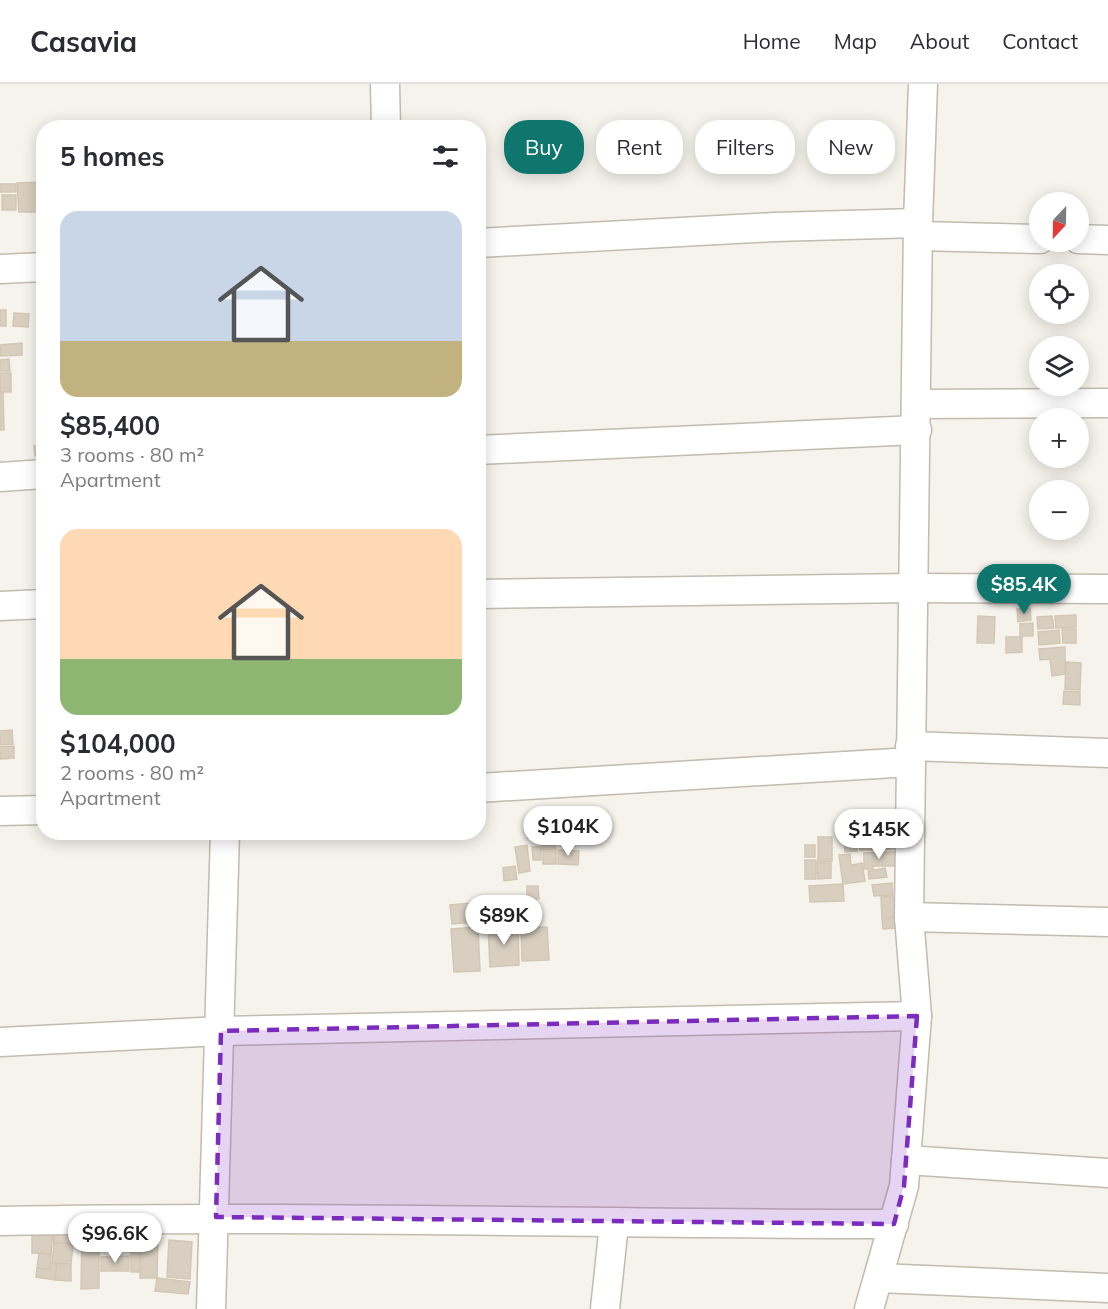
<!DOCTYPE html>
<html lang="en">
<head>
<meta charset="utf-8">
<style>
	:root { --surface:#fff; --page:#f2f2f3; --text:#2b2b33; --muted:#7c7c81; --line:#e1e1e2; --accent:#0f766e }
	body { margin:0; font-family:Mulish,sans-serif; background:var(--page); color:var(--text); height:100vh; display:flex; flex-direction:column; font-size:22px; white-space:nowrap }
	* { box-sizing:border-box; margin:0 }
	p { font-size:20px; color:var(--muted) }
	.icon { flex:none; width:33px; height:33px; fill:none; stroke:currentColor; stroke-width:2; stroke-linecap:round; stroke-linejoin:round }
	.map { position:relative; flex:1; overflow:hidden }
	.sheet { position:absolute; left:36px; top:36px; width:450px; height:720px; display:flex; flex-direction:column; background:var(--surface); border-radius:24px; box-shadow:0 3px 15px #0003 }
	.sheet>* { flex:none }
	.banner { position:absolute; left:504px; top:36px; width:513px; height:54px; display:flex; gap:12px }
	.needle { width:39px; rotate:202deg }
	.fabs { position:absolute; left:1029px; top:108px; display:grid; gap:12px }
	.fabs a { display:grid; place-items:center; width:60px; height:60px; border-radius:50%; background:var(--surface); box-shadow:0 3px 15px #0003; font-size:30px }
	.price { position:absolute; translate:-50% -51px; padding:0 14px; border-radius:21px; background:#fff; color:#222; font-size:20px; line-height:39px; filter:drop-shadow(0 2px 3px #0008) }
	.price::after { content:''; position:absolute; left:50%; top:36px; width:18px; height:14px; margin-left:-9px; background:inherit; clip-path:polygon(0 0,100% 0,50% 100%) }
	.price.current { background:var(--accent); color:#fff }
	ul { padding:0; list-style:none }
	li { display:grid; align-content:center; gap:12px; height:318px; padding:0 24px }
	li span { display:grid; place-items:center; height:186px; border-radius:18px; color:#555 }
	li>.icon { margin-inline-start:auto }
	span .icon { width:108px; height:108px; fill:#fffc; stroke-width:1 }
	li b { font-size:26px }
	h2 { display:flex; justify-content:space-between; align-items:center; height:72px; padding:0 24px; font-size:26px }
	.tag { padding:0 21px; border-radius:24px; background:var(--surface); box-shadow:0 3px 15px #0003; font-size:21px; line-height:54px }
	.tag.current { background:var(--accent); color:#fff }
	header { display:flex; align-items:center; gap:36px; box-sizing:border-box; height:84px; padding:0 30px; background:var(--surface); border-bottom:2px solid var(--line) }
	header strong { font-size:28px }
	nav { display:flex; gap:33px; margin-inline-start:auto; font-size:21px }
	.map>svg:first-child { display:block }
</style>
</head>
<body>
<header>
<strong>Casavia</strong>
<nav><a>Home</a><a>Map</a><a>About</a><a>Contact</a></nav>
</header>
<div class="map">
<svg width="1108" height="1225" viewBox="0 0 1108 1225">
	<rect width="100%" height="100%" fill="#f6f3ec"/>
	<g fill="#d8cfc1" stroke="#d3c7b4" stroke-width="1.5">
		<path d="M44,98V128H19L17,99Z"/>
		<rect x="0" y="100" width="16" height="8"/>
		<rect x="2" y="111" width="14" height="15"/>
		<rect x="0" y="226" width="6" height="16"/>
		<path d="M14,229L29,230L28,243L13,242Z"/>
		<rect x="37" y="251" width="7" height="19"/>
		<path d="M22,259V271L0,272V261Z"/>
		<path d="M9,275L10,287H0V276Z"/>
		<rect x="0" y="289" width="11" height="19"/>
		<path d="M40,292H44V325L39,324Z"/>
		<path d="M0,309H3L4,346H0Z"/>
		<path d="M44,361V371L35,372L34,362Z"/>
		<path d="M1030,524L1031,536L1018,538L1017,525Z"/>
		<path d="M1076,531V543L1056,544L1055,532Z"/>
		<path d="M978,532L995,533L994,559H977Z"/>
		<path d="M1052,532L1054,544L1038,545L1037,533Z"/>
		<path d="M1033,539V552H1020V540Z"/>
		<path d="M1062,545H1076V559H1063Z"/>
		<path d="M1059,546L1060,559L1039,561L1038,548Z"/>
		<path d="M1006,553H1022V568L1006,569Z"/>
		<path d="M1065,563V590L1052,592L1050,575L1040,576L1039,565Z"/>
		<path d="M1066,578L1081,579L1080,606L1065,605Z"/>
		<path d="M1064,607L1080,608V621L1063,620Z"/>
		<path d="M12,646L13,660L0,661V647Z"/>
		<path d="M14,662V674L0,675V663Z"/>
		<path d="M890,739L891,754L861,755L860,740Z"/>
		<path d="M539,740L541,753L528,754L526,742Z"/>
		<path d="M855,740L857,755L844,756L843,742Z"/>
		<path d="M555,753L556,765L542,766L541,754Z"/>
		<path d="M818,753H832V777L818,778Z"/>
		<path d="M856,756L857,767L845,768L844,757Z"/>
		<path d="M892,756L893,765L860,766L859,757Z"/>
		<path d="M527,761L530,787L519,789L515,763Z"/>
		<rect x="805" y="761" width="10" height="12"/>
		<path d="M532,763H541V776H533Z"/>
		<path d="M558,766L579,767L578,781L558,780Z"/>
		<rect x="543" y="767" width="13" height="13"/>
		<path d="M894,768V782H873V785H864V769Z"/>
		<path d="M850,770L851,781L862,779L865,797L843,800L839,771Z"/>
		<rect x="805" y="776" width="11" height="19"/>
		<path d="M817,779H831V794L818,795Z"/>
		<path d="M515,782L517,795L504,797L503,784Z"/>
		<path d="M885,784L887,793L869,795L868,787Z"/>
		<path d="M892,799L893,811L874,812L872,801Z"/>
		<path d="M843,800L844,817L810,818L809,802Z"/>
		<path d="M527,802H538L539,815H527Z"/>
		<path d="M894,812L895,833L882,834L881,813Z"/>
		<path d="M530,817V829H520L519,818Z"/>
		<path d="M472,819L473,838L452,840L450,821Z"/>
		<path d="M482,819L484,831L474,832L473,820Z"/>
		<path d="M882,835H895L896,844L883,845Z"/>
		<path d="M518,841L519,881L490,883L488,842Z"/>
		<path d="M478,843L480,887L454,888L451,845Z"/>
		<path d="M547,843L549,876L522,877L521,844Z"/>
		<path d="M32,1147L53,1148L51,1170L32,1169Z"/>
		<path d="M53,1148H73L72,1160L54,1159Z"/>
		<path d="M82,1151H99V1204L81,1205Z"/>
		<path d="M140,1155H158L157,1194H140Z"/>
		<path d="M169,1156L192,1158L190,1195L167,1193Z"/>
		<path d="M54,1159L73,1160L71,1180L52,1179Z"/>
		<rect x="131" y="1159" width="9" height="29"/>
		<path d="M39,1169L51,1170L50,1186L37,1184Z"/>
		<path d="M129,1172V1187H101V1173Z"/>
		<path d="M51,1179L57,1180L55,1196L36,1193L37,1184L50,1186Z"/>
		<path d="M57,1180H71V1197L55,1196Z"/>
		<path d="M157,1194L190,1198L188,1210L155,1207Z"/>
	</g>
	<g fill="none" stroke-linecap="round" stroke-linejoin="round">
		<g stroke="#c2bbae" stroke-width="31">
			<g id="minor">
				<path d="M385,0L386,44"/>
				<path d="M918,152L1040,155"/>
				<path d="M1078,155L1108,156"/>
				<path d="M478,159L774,143L918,139"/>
				<path d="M0,185L44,183"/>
				<path d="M916,320L1108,319"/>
				<path d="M478,366L917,346"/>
				<path d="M0,393L44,390"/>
				<path d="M478,510L913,504L1108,505"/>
				<path d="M0,522L44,520"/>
				<path d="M910,662L1108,669"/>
				<path d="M478,704L911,678L918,139L923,0"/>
				<path d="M0,727L44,726"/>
				<path d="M909,833L1108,838"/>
				<path d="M0,958L221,947L917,932"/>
				<path d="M906,1076L1108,1089"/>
				<path d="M0,1137C298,1131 596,1140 894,1140"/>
				<path d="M879,1194L1108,1204"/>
				<path d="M211,1225L225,748"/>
				<path d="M605,1225L614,1140"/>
				<path d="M869,1225L904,1102L906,1076L917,932L909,833L911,678"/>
			</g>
		</g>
		<use href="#minor" stroke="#fff" stroke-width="28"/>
	</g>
	<path fill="#7b2cbf" fill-opacity="0.2" stroke="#7b2cbf" stroke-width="4.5" stroke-dasharray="12 8" stroke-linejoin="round" d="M917,932L904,1102L894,1140L216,1133L221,947Z"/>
</svg>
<div class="fabs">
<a><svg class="needle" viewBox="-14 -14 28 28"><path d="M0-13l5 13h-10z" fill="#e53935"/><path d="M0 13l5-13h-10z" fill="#7c7c81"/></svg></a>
<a><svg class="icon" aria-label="locate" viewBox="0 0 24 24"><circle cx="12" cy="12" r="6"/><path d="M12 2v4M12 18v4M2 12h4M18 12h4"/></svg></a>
<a><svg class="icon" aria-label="layers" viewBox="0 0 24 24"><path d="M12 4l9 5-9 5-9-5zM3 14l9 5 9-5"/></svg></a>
<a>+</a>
<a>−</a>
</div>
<b class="price current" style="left:1024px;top:531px">$85.4K</b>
<b class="price" style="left:568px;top:773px">$104K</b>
<b class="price" style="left:879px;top:776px">$145K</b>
<b class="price" style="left:504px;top:862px">$89K</b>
<b class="price" style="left:115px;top:1180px">$96.6K</b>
<div class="banner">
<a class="tag current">Buy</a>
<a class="tag">Rent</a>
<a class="tag">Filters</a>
<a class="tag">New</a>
</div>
<section class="sheet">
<h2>5 homes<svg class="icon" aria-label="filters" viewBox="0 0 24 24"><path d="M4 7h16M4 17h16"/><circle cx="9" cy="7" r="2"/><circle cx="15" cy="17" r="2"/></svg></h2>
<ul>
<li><span style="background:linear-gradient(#c9d6e8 70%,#c2b280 0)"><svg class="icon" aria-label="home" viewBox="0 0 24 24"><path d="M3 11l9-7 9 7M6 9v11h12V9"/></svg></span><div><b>$85,400</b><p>3 rooms · 80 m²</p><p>Apartment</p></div></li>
<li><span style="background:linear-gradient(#ffd9b3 70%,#8fb573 0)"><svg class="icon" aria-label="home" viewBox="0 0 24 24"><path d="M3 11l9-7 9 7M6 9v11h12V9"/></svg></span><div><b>$104,000</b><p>2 rooms · 80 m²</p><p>Apartment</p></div></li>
</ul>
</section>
</div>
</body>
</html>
